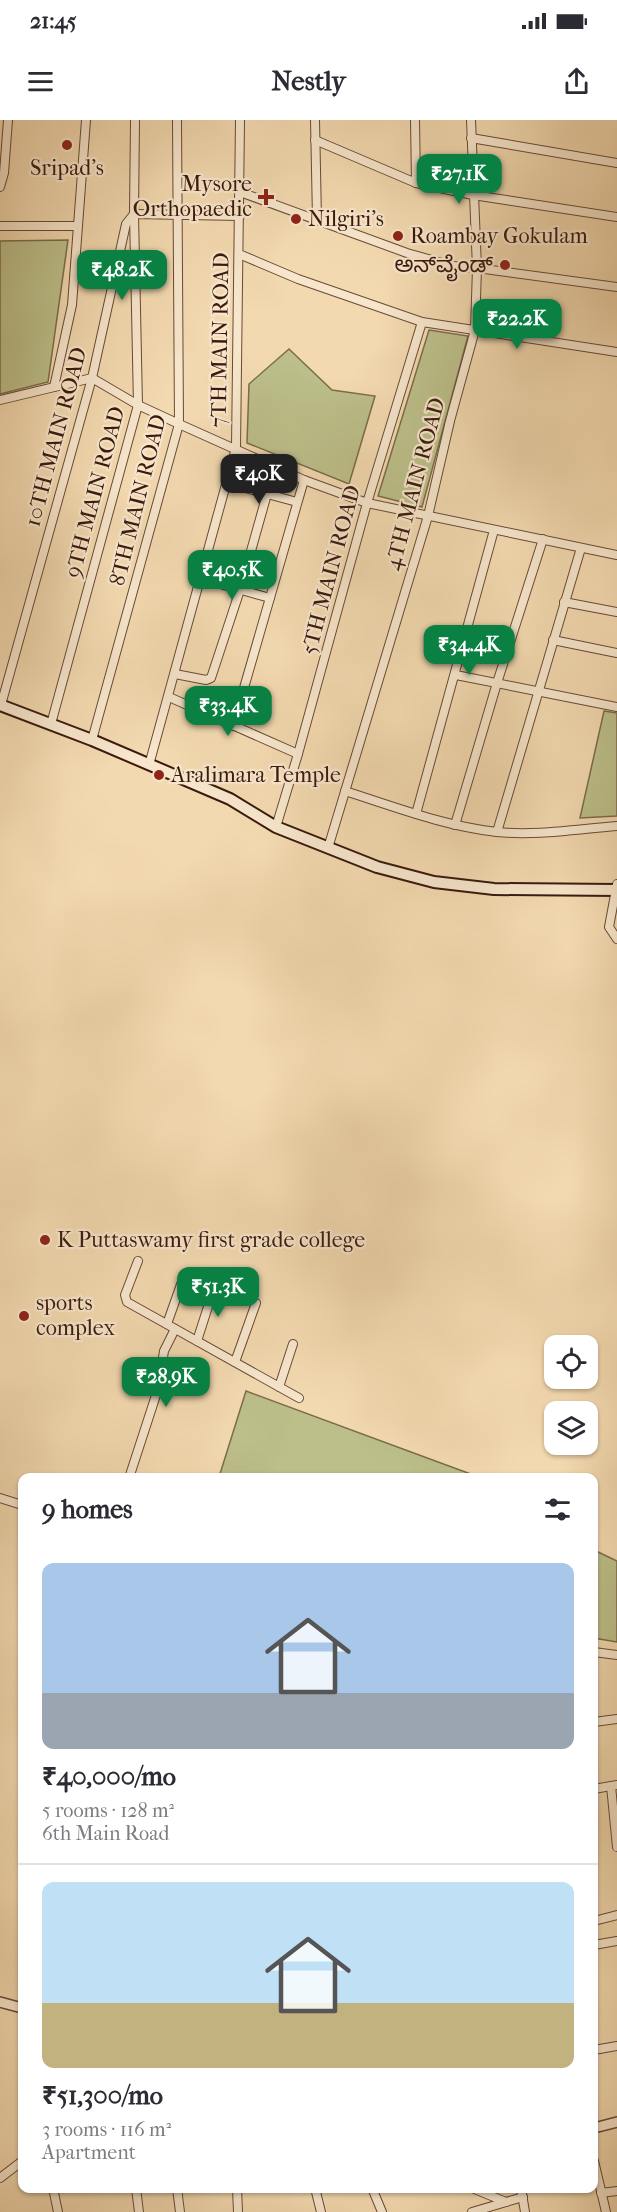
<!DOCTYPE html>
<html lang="en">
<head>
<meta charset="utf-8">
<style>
	:root { --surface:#fff; --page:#f2f2f3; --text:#2b2b33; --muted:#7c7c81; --line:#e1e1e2; --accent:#0b8043 }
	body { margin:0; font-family:"IM FELL French Canon","Noto Sans Kannada",serif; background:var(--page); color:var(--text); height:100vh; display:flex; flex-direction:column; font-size:22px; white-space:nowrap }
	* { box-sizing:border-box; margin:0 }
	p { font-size:20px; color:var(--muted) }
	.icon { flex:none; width:33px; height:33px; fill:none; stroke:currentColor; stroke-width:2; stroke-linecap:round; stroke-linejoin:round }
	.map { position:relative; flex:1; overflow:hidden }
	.side { position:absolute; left:18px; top:1353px; width:580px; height:720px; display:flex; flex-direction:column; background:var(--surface); border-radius:12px; box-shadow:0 2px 4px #0004 }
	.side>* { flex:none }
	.buttons { position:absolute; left:544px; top:1215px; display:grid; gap:12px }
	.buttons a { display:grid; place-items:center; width:54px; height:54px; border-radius:12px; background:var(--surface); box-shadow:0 2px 4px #0004; font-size:30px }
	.price { position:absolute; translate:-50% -51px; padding:0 14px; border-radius:12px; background:var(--accent); color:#fff; font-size:20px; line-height:39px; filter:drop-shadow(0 2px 3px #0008) }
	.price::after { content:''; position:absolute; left:50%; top:36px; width:18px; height:14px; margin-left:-9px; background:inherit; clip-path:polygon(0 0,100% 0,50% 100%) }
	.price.selected { background:#222; color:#fff }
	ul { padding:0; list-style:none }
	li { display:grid; align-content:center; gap:12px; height:318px; padding:0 24px }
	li+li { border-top:2px solid var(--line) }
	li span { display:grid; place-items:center; height:186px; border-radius:12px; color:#555 }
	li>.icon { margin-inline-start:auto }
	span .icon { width:108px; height:108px; fill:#fffc; stroke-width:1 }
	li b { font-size:26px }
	h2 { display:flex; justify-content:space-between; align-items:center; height:72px; padding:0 24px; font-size:26px }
	.status { display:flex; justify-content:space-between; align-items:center; height:42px; padding:0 30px; background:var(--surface); direction:ltr }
	.status svg { height:16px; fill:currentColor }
	header { display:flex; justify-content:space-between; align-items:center; height:78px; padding:0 24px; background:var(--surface); font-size:27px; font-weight:700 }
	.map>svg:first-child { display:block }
</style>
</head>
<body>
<div class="status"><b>21:45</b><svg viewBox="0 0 49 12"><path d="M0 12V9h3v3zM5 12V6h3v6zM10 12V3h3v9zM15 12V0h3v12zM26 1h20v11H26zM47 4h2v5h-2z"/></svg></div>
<header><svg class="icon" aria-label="menu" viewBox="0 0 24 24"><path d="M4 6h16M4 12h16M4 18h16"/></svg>Nestly<svg class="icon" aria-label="share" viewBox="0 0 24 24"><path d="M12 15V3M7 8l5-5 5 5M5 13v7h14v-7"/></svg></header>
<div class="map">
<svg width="617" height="2092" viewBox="0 0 617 2092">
	<rect width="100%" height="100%" fill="#f3d9b0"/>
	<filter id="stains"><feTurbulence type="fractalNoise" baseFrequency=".00333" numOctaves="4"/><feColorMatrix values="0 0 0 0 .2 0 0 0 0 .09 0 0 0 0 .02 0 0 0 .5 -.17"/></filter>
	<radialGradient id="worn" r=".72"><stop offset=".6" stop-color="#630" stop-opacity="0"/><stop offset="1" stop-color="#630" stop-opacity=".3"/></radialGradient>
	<g fill="#bcbf8a" stroke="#7b6c4c" stroke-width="1.5">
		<path d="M68,120L48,262L0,274V121Z"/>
		<path d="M429,210L468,216L422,387L378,376Z"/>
		<path d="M289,229L332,270L375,276L349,364L247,323L249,264Z"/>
		<path d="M604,591L617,593V696L580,698Z"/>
		<path d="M246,1271L457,1349L479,1357H219Z"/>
		<path d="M594,1430L617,1441V1522L594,1518Z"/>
	</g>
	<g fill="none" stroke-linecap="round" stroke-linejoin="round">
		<g stroke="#684a36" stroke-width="10">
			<g id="minor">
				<path d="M315,0L317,99"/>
				<path d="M415,0L416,63"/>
				<path d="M471,18L617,43"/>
				<path d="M315,20L416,63L473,75L617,97"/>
				<path d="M0,67L4,53L8,0"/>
				<path d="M240,72L407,133L453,146L477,148L617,167"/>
				<path d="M0,106H77"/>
				<path d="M239,134L298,159L422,202L617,232"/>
				<path d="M92,258L138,285L179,304L304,360L367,383L617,435"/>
				<path d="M54,267L72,185L86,0"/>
				<path d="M0,280L92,258"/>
				<path d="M227,363L297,382"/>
				<path d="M202,459L270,478"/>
				<path d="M564,482L617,492"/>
				<path d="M553,520L617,533"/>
				<path d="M175,554L206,560L211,558L240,470L267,374"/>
				<path d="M456,555L617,587"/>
				<path d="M169,577L298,634"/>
				<path d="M1,585L92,258L126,104L134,94L240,96"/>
				<path d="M51,604L138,285L134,94L135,0"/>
				<path d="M233,606L304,360"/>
				<path d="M92,620L179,304L177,0"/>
				<path d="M149,645L236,328L240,0"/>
				<path d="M345,671C395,687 444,706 497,712C536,716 577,709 617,706"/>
				<path d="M416,694L494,410"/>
				<path d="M455,705L497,563L543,419"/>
				<path d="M276,707L298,634L367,383L422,202"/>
				<path d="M497,712L581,428"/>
				<path d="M328,728L428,396L450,301L475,210L477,148L471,0"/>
				<path d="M617,764L609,807L617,819"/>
				<path d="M138,1141L125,1175L127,1182L299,1278"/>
				<path d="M167,1204L184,1156"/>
				<path d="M197,1221L214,1168"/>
				<path d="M235,1242L256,1183"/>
				<path d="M279,1267L293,1224"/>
				<path d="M129,1358L158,1269L164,1231L175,1209"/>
				<path d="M0,1378L22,1385"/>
				<path d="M594,1532L617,1535"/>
				<path d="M594,1602L617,1599"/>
				<path d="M611,1666L617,1727"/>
				<path d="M594,1669L617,1665"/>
				<path d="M594,1801L617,1795"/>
				<path d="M594,1825L617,1821"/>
				<path d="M594,1930L617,1926"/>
				<path d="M594,2041L606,2092"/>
				<path d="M0,2058L21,2042"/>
				<path d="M53,2068L58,2092"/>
				<path d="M136,2068L139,2092"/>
				<path d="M177,2068L180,2092"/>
				<path d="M237,2068L238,2092"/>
				<path d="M315,2068L321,2092"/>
				<path d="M372,2068L382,2092"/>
				<path d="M472,2068L506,2082"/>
				<path d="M521,2068L525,2092"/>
				<path d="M601,2073L617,2071"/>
				<path d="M472,2092L523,2077"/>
			</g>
		</g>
		<g stroke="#684a36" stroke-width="12">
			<g id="tertiary">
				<path d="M0,1882L22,1888"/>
				<path d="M594,2008L617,2002"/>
			</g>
		</g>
		<g stroke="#3a1a0d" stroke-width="14">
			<path id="secondary" d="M0,585L92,620L230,679L276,707L377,747L434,762L494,769L617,770"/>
		</g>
		<use href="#minor" stroke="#f7e6cc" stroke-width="8"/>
		<use href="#tertiary" stroke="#f7e6cc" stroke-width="9"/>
		<use href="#secondary" stroke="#f7e6cc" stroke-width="10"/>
	</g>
	<g fill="#8f2418" stroke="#f7e6cc" stroke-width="2">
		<circle cx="67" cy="25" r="6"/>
		<path d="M263 68h6v6h6v6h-6v6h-6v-6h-6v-6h6z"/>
		<circle cx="296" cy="99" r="6"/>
		<circle cx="398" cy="116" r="6"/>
		<circle cx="505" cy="145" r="6"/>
		<circle cx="159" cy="655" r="6"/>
		<circle cx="45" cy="1120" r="6"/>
		<circle cx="24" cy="1196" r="6"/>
	</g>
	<g text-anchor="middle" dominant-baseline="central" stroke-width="4.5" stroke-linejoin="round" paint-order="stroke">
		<g font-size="22" fill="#3a1a0d" stroke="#f7e6cc" text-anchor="start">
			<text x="67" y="48" text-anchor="middle">Sripad's</text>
			<text x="252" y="64" text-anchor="end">Mysore<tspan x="252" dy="25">Orthopaedic</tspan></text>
			<text x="308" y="99">Nilgiri's</text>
			<text x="410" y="116">Roambay Gokulam</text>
			<text x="493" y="145" text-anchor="end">ಅನ್‌ವೈಂಡ್</text>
			<text x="171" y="655">Aralimara Temple</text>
			<text x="57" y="1120">K Puttaswamy first grade college</text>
			<text x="36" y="1183">sports<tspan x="36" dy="25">complex</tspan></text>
		</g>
		<g font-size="22" fill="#3a1a0d" stroke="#f7e6cc">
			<text transform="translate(220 220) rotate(-89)">7TH MAIN ROAD</text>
			<text transform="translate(56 317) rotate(-75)">10TH MAIN ROAD</text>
			<text transform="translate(415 364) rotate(-75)">4TH MAIN ROAD</text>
			<text transform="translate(95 372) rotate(-75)">9TH MAIN ROAD</text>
			<text transform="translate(138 380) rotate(-76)">8TH MAIN ROAD</text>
			<text transform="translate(331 450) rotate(-75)">5TH MAIN ROAD</text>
		</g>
	</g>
	<rect width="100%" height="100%" filter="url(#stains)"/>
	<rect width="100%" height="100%" fill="url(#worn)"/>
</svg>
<div class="buttons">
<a><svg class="icon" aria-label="locate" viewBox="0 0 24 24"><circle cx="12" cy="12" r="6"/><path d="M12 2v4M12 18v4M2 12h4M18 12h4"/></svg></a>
<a><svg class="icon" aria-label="layers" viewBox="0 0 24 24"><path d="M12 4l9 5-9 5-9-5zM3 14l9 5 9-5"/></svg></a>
</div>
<b class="price" style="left:459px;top:85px">₹27.1K</b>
<b class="price" style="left:122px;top:181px">₹48.2K</b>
<b class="price" style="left:517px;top:230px">₹22.2K</b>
<b class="price selected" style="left:259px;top:385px">₹40K</b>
<b class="price" style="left:232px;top:481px">₹40.5K</b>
<b class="price" style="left:469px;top:556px">₹34.4K</b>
<b class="price" style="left:228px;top:617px">₹33.4K</b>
<b class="price" style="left:218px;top:1198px">₹51.3K</b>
<b class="price" style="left:166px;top:1288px">₹28.9K</b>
<section class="side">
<h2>9 homes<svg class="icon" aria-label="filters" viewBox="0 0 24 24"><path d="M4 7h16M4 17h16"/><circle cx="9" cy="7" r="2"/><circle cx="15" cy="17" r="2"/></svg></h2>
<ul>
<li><span style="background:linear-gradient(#a9c7e8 70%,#9aa5b1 0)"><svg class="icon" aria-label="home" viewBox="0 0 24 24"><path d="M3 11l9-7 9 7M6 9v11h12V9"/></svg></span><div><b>₹40,000/mo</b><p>5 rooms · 128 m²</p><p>6th Main Road</p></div></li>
<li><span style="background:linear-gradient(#bfe0f5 65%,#c2b280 0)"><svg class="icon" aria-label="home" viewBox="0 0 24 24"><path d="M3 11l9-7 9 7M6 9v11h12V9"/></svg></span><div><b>₹51,300/mo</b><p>3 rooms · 116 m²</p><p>Apartment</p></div></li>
</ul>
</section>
</div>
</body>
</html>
